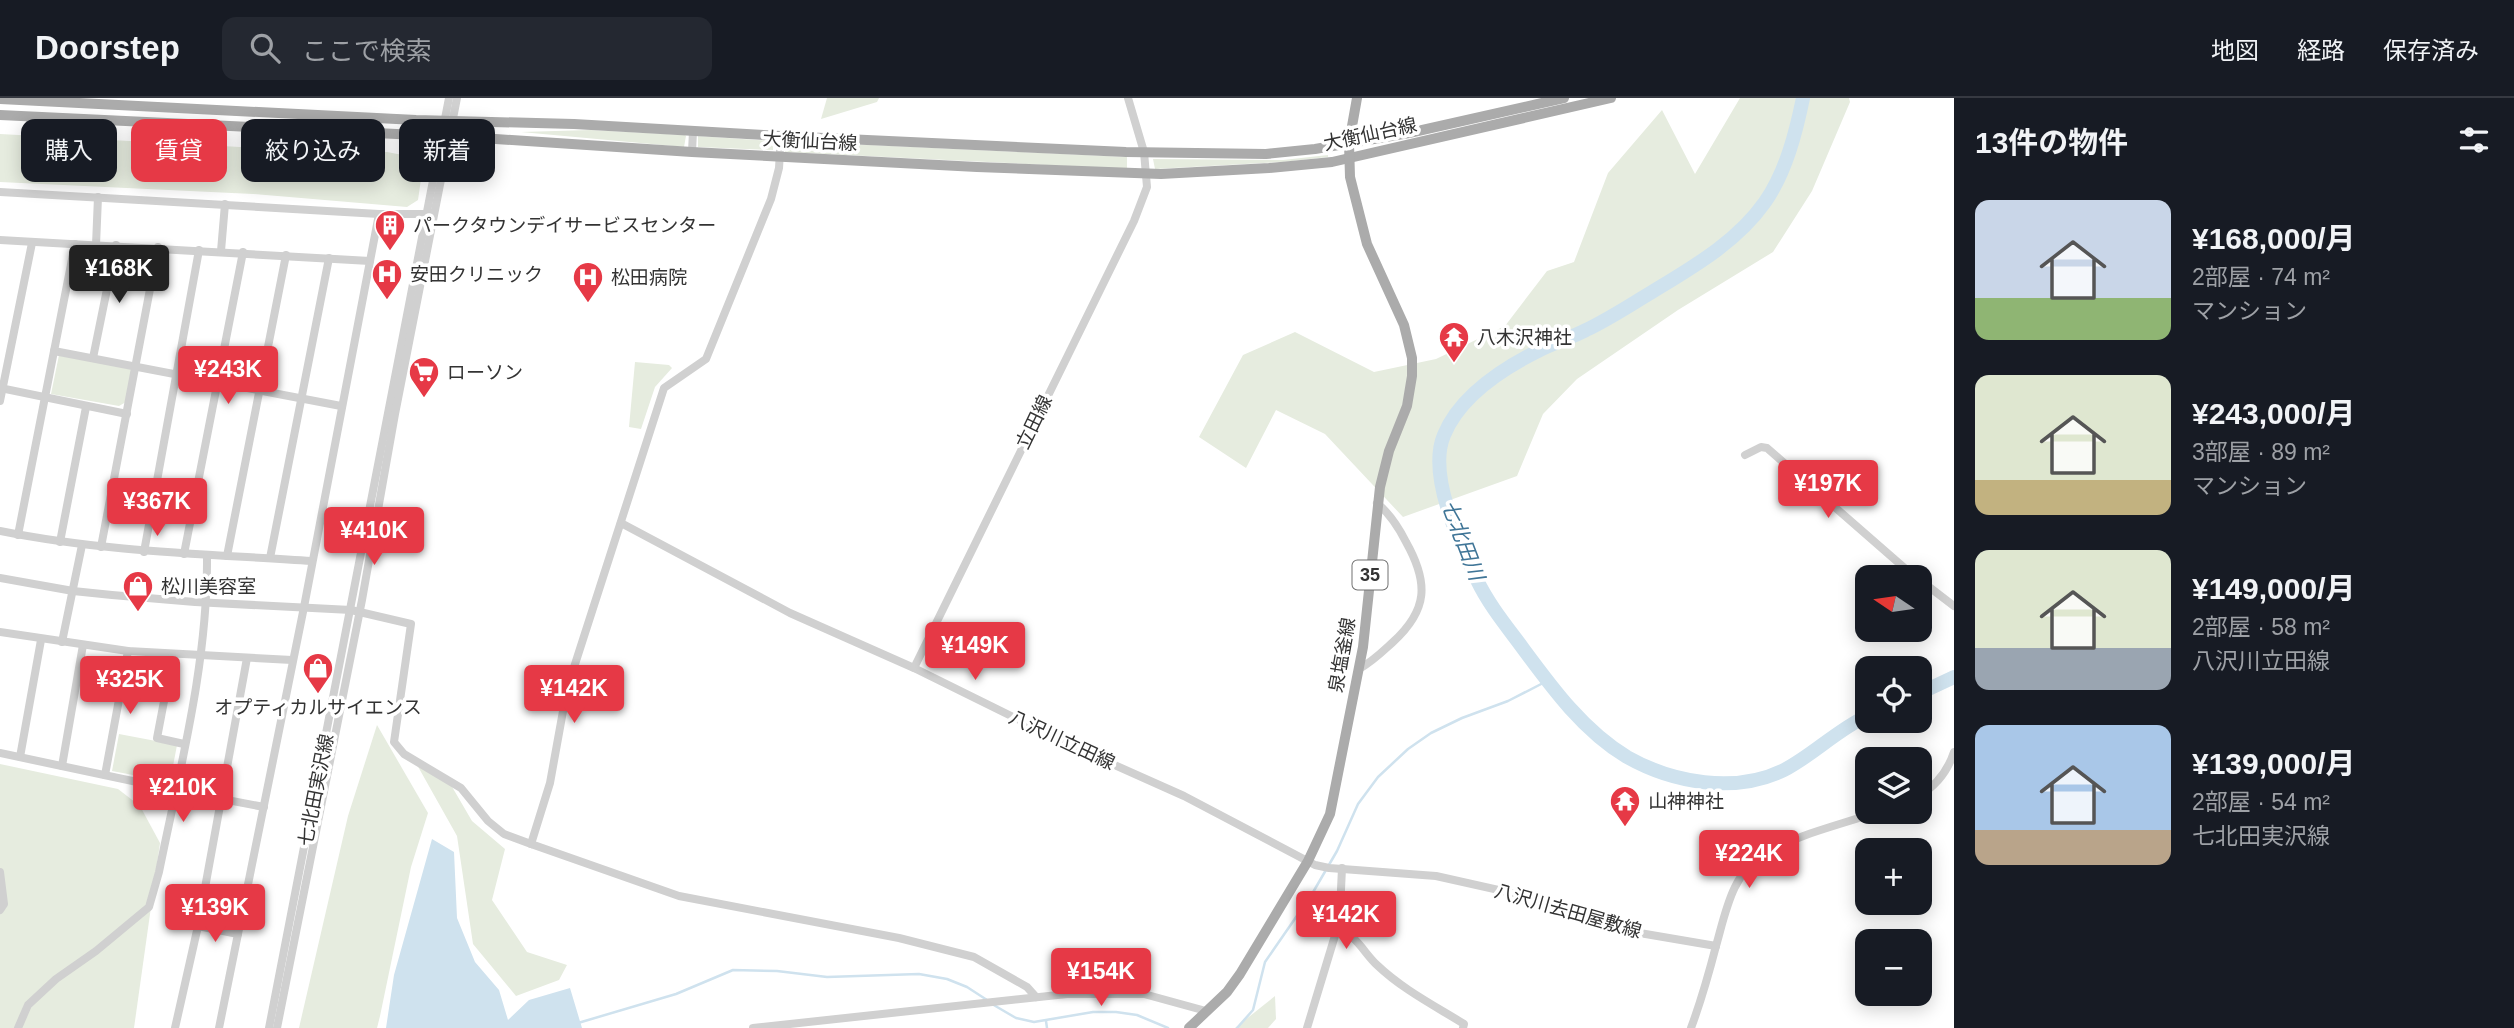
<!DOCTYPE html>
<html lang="ja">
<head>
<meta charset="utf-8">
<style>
	:root { --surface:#171b24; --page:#242831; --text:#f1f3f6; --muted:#9ea1a6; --line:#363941; --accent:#e63946 }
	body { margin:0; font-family:Arial,"Noto Sans JP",sans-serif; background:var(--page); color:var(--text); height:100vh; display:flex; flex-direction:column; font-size:26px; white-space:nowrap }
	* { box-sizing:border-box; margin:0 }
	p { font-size:23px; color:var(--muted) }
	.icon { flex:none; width:38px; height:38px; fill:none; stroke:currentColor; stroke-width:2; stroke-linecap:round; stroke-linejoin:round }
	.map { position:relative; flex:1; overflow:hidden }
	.details { display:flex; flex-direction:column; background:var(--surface); width:560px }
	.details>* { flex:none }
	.top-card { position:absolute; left:21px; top:21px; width:665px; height:63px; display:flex; gap:14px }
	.needle { width:46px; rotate:283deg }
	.buttons { position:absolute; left:1855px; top:467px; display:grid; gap:14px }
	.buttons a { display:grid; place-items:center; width:77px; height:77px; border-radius:14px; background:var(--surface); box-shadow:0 4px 18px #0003; font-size:35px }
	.price { position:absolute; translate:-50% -60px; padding:0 16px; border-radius:7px; background:var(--accent); color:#fff; font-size:23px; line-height:46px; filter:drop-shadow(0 2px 4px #0008) }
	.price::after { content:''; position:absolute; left:50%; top:42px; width:21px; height:16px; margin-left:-10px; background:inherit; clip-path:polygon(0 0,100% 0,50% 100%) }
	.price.active { background:#222; color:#fff }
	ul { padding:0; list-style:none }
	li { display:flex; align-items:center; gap:21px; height:175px; padding:0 21px }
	li span { display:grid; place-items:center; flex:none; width:196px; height:140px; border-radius:14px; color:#555 }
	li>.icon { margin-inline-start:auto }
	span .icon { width:84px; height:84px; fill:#fffc; stroke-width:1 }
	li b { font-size:30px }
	h2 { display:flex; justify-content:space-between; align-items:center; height:84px; padding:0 21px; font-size:30px }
	.pill { padding:0 24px; border-radius:14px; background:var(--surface); box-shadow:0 4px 18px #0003; font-size:24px; line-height:63px }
	.pill.active { background:var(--accent); color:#fff }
	header { display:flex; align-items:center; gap:42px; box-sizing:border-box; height:98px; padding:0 35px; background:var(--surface); border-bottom:2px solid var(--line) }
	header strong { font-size:33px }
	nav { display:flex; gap:38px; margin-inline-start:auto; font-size:24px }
	.search { width:490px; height:63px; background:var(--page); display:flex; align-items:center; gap:18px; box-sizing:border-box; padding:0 24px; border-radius:14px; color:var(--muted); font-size:26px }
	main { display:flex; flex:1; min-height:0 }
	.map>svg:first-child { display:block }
</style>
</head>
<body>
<header>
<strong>Doorstep</strong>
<div class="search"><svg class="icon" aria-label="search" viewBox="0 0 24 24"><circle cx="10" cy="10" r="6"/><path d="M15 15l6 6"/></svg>ここで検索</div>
<nav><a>地図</a><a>経路</a><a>保存済み</a></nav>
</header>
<main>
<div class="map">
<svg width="1954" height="930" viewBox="0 0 1954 930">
	<rect width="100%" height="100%" fill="#fff"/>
	<g fill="#e6ecdf">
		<path d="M827,0H879L877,4L821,21Z"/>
		<path d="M1740,0H1849L1850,4L1812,93L1773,154L1678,212L1577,281L1543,316L1517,378L1403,419L1325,336L1276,312L1246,370L1199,339L1243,257L1295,234L1374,274L1436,261L1505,228L1547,173L1574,164L1608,75L1662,12L1695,76Z"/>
		<path d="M590,32L685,37L686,38L684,49L521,34Z"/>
		<path d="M0,36L240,49L387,54L408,58L422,74L418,102L407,109L253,96L0,84Z"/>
		<path d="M698,38L773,43V52L698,49Z"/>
		<path d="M786,43L1127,59V71L785,54Z"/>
		<path d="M1328,57V59L1283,64L1155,71L1153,61L1283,62Z"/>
		<path d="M59,257L132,271L126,304L119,308L51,296Z"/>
		<path d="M635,264L669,267L672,270L655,289L641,331L629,329Z"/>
		<path d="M377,627L428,715L411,769L380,918L377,930H299L348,718Z"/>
		<path d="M119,636L177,647L170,684L112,673Z"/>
		<path d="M416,665L451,687L472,723L505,751L492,802L527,854L567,867L559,882L516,898L473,846L457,738Z"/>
		<path d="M0,666L118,691L140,708L160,745L134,930H0Z"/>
		<path d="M1275,898L1276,921L1268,930H1235Z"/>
	</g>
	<path fill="#cfe2ee" d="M432,741L454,754L457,820L475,864L499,892L508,922L529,902L570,890L582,930H386L394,877Z"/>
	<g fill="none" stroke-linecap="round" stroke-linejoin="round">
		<g stroke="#cfe2ee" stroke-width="2.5">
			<path d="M992,906L1016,920L1034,924L1093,914H1116L1137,917L1168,930"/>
			<path d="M1046,923L1047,930"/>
			<path d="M578,925L676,896L733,872L777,873L827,879L919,876L947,881L967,889L987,902"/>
			<path d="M1237,930L1253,912L1265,864L1312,796L1337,753L1358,706L1378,679L1408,651L1431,635L1462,620L1508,603L1547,583"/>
		</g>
		<g stroke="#cfe2ee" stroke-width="14">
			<path d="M1803,0C1796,34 1786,74 1765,104C1737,144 1693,169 1652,194C1630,207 1609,221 1586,232C1571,240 1553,245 1538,253C1502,271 1460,298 1444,337C1427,377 1460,446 1477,482C1488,505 1504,525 1519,545C1550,587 1582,632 1627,659C1673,685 1735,696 1784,672C1813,657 1837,632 1867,618"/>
			<path d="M1920,595L1954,579"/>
		</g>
		<g stroke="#d0d0d0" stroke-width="8">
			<path d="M781,38L779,70L771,101L706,261L664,290L567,591L550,685L531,746L679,798L899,840L974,859L1027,889L1036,899"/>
			<path d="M692,54L693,33"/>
			<path d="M0,94L379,116H433"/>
			<path d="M0,142L370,163"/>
			<path d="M96,147L98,99"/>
			<path d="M221,153L225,106"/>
			<path d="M54,253L341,308"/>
			<path d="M93,260L116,147"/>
			<path d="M0,290L127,316"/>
			<path d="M0,303L32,145"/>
			<path d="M1745,357L1761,349L1767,350L1916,480"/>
			<path d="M621,425L790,515L914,570L1072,648L1184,698L1315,767L1329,770L1436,778L1548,803L1622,832L1716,848"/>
			<path d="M0,433C104,454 208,456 312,463"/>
			<path d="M18,437L75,146"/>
			<path d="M60,444L86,309"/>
			<path d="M101,449L158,149"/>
			<path d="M144,454L199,152"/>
			<path d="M184,456L243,154"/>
			<path d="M227,458L286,157"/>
			<path d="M270,460L329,160"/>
			<path d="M0,480L73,493L112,497L195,504L351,512L411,526L394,644L404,656L461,690L488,723L504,736L531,746"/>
			<path d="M1920,482L1954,508"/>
			<path d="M0,534L128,553L292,562"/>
			<path d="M62,544L82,447"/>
			<path d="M173,556L157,640L184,646"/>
			<path d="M914,570L1134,123L1147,89L1144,54L1128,0"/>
			<path d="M1359,571C1372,564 1382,554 1393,544C1428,512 1429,485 1406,444C1399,430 1389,415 1377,405"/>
			<path d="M0,655L175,692L264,709"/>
			<path d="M20,659L41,542"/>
			<path d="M62,668L83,547"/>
			<path d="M105,677L128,553"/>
			<path d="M1920,697C1937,687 1948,672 1954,654"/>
			<path d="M0,774L4,806L0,812"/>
			<path d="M198,828L238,836"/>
			<path d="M1337,831C1356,836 1364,855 1377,867C1402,891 1435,908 1464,926L1463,930"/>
			<path d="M18,930L28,907L56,881L96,853L149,809L159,774C180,670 208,565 207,458"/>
			<path d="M175,930L198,828L247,560"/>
			<path d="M219,930L304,509L379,116"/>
			<path d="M269,930L449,0"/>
			<path d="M277,930L362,502L395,316L457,0"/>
			<path d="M753,930L1067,896H1144L1206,913"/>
			<path d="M1307,930L1337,831L1340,813L1342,770"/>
			<path d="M1691,930C1701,903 1709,875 1716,848C1726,813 1732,775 1765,755C1799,736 1840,727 1877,714"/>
		</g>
		<g stroke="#ababab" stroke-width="10">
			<path d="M0,1L416,22L574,26L781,38L1126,54L1266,56L1315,51L1409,35L1564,0"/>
			<path d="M0,17L481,40L692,54L977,69L1161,76L1269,70L1332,64L1611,0"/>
			<path d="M1189,930L1227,894L1240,876L1308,763L1330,716L1363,549L1380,389L1389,353L1407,308L1412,278V260L1404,227L1367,146L1350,79L1349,45L1357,0"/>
		</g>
	</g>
	<defs>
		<g id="building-pin" transform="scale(1.575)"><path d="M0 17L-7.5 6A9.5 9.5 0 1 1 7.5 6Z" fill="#e63946" stroke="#fff"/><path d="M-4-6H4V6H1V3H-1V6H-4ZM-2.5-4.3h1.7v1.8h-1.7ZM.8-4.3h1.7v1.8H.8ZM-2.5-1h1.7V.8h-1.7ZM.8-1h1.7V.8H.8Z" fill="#fff"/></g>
		<g id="hospital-pin" transform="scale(1.575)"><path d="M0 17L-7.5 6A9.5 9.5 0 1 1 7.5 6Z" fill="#e63946" stroke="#fff"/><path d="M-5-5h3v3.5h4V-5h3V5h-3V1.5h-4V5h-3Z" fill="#fff"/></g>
		<g id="temple-pin" transform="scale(1.575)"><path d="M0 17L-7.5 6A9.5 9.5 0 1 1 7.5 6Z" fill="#e63946" stroke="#fff"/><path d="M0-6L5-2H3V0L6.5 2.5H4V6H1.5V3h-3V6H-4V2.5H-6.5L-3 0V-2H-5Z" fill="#fff"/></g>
		<g id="supermarket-pin" transform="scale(1.575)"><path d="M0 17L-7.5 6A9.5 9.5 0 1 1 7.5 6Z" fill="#e63946" stroke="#fff"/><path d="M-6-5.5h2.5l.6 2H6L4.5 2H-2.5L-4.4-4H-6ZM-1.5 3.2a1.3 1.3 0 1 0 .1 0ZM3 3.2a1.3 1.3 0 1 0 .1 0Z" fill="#fff"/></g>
		<g id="shop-pin" transform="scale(1.575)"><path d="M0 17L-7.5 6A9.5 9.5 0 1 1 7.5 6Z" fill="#e63946" stroke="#fff"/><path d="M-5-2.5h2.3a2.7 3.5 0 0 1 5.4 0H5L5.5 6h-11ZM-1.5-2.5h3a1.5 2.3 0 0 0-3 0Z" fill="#fff"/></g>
	</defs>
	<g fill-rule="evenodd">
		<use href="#building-pin" x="390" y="127"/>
		<use href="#hospital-pin" x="387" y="176"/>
		<use href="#hospital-pin" x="588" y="179"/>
		<use href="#temple-pin" x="1454" y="239"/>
		<use href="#supermarket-pin" x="424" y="274"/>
		<use href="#shop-pin" x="138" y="488"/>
		<use href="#shop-pin" x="318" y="570"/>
		<use href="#temple-pin" x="1625" y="703"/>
	</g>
	<g text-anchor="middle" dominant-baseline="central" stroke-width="7" stroke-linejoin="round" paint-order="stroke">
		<rect fill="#fff" stroke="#707070" stroke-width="2" x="1352.5" y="462.5" width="35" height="29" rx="5"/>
		<g font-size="18" font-weight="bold" fill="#333">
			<text x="1370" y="477">35</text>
		</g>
		<g font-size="19" fill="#333" stroke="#fff">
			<text transform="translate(1370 36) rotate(-12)">大衡仙台線</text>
			<text transform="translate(810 43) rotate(3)">大衡仙台線</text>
			<text transform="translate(1034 324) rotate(-64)">立田線</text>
			<text transform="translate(1342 557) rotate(-80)">泉塩釜線</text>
			<text transform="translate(1062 642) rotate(25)">八沢川立田線</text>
			<text transform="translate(316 692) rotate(-79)">七北田実沢線</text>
			<text transform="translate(1568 813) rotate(16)">八沢川去田屋敷線</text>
		</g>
		<g font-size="19" fill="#333" stroke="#fff" text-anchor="start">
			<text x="413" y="127">パークタウンデイサービスセンター</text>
			<text x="410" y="176">安田クリニック</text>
			<text x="611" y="179">松田病院</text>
			<text x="1477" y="239">八木沢神社</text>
			<text x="447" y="274">ローソン</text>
			<text x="161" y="488">松川美容室</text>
			<text x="318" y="609" text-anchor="middle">オプティカルサイエンス</text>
			<text x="1648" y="703">山神神社</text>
		</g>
		<g font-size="21" font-style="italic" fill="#3f7597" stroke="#fff">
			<text transform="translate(1463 442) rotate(69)">七北田川</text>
		</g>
	</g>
</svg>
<div class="buttons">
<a><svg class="needle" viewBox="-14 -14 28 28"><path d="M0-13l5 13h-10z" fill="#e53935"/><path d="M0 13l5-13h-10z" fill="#9ea1a6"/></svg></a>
<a><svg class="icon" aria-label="locate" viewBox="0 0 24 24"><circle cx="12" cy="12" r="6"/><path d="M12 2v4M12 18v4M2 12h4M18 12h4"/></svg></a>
<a><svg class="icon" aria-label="layers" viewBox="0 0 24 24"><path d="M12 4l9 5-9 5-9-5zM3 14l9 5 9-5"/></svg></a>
<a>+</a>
<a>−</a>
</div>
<b class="price active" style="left:119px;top:207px">¥168K</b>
<b class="price" style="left:228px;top:308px">¥243K</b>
<b class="price" style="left:1828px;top:422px">¥197K</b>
<b class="price" style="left:157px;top:440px">¥367K</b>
<b class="price" style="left:374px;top:469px">¥410K</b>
<b class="price" style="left:975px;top:584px">¥149K</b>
<b class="price" style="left:130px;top:618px">¥325K</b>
<b class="price" style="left:574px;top:627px">¥142K</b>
<b class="price" style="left:183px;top:726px">¥210K</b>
<b class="price" style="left:1749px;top:792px">¥224K</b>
<b class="price" style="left:215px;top:846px">¥139K</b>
<b class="price" style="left:1346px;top:853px">¥142K</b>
<b class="price" style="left:1101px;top:910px">¥154K</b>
<div class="top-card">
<a class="pill">購入</a>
<a class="pill active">賃貸</a>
<a class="pill">絞り込み</a>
<a class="pill">新着</a>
</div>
</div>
<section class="details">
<h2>13件の物件<svg class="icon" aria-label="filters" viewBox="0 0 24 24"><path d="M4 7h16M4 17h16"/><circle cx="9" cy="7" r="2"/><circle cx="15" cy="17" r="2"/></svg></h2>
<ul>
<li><span style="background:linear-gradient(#c9d6e8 70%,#8fb573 0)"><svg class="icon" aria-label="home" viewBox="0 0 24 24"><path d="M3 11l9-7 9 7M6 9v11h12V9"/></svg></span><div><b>¥168,000/月</b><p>2部屋 · 74 m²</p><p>マンション</p></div></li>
<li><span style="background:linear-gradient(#dfe7d0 75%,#c2b280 0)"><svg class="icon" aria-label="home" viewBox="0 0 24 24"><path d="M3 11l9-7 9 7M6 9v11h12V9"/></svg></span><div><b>¥243,000/月</b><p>3部屋 · 89 m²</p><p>マンション</p></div></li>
<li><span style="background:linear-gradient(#dfe7d0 70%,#9aa5b1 0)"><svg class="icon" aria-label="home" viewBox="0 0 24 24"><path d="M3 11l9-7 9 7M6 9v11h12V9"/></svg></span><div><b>¥149,000/月</b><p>2部屋 · 58 m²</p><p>八沢川立田線</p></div></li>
<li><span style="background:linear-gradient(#a9c7e8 75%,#b9a48a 0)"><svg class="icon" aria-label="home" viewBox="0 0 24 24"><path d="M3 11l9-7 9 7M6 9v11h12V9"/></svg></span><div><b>¥139,000/月</b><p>2部屋 · 54 m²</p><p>七北田実沢線</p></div></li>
</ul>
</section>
</main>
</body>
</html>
